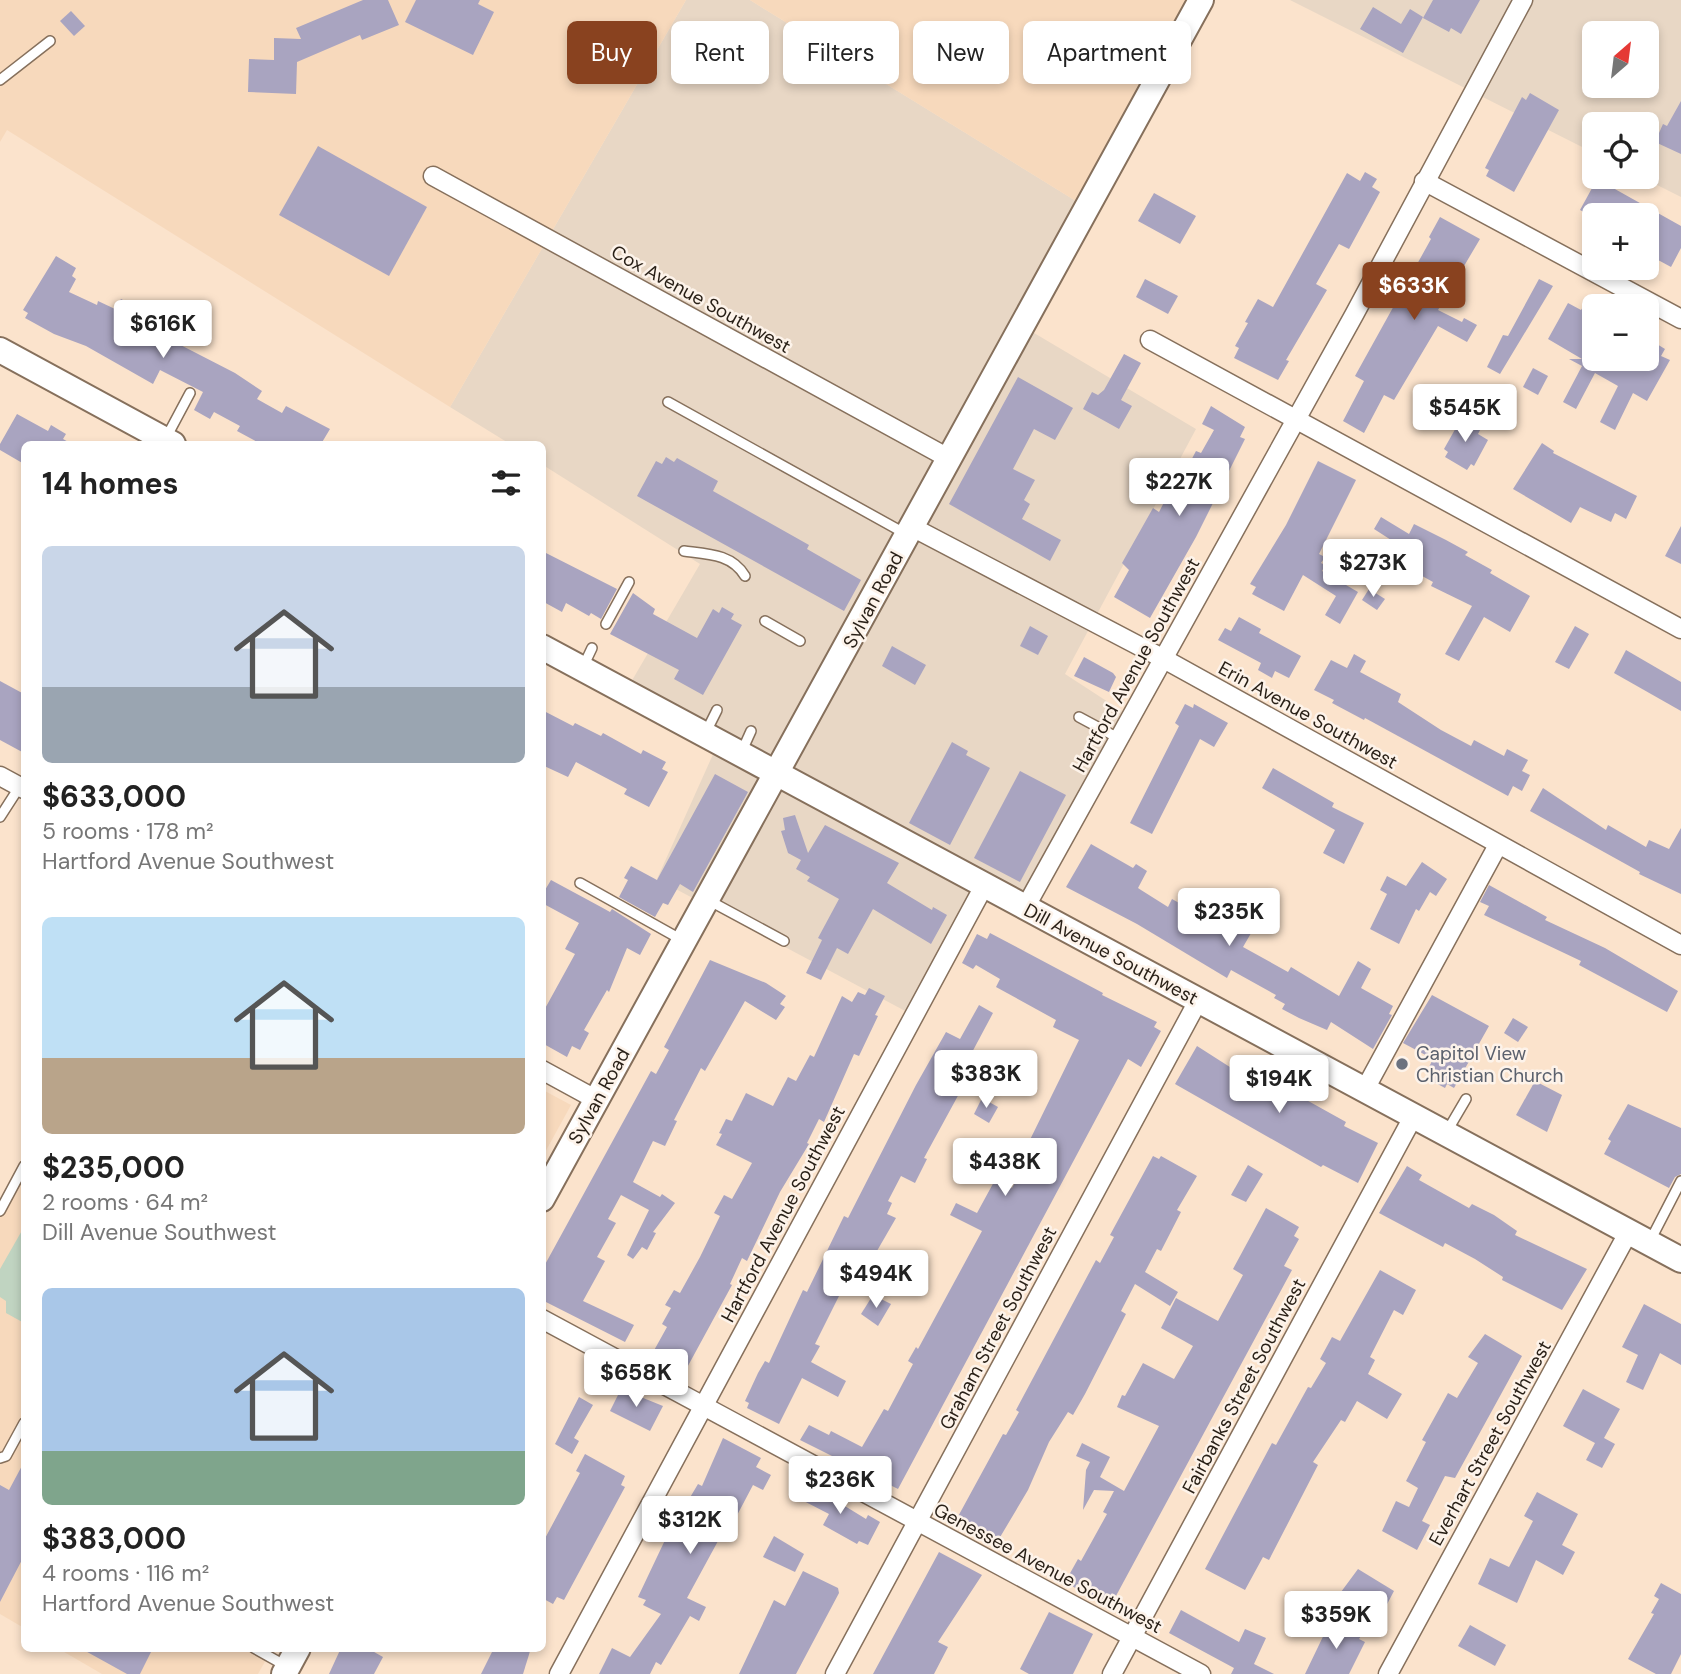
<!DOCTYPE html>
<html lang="en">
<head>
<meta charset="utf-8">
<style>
	:root { --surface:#fff; --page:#f6f6f6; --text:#222; --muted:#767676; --accent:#89421f }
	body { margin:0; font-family:"DM Sans",sans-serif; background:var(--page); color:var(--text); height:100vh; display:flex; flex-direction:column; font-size:26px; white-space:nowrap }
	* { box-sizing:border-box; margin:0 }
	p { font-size:23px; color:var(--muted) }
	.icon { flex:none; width:38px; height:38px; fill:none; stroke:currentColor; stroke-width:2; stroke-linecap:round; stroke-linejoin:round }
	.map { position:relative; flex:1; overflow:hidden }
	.drawer { position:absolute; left:21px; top:441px; width:525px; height:1211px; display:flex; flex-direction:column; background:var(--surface); border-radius:10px; box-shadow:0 4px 10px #0003 }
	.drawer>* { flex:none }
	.guide { position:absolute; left:567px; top:21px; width:665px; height:63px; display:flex; gap:14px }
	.needle { width:46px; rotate:28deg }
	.buttons { position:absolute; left:1582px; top:21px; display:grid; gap:14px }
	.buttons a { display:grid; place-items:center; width:77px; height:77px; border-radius:10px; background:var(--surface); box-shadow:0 4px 10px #0003; font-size:35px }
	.price { position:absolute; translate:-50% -60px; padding:0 16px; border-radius:7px; background:#fff; color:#222; font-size:23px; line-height:46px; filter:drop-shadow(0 2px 4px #0008) }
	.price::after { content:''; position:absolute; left:50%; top:42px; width:21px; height:16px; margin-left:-10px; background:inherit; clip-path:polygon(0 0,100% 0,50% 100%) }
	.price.on { background:var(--accent); color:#fff }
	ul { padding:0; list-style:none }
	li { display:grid; align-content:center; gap:14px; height:371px; padding:0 21px }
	li span { display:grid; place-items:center; height:217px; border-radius:10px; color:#555 }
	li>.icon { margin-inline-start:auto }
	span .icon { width:126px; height:126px; fill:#fffc; stroke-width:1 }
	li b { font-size:30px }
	h2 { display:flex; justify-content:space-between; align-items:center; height:84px; padding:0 21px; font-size:30px }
	.pill { padding:0 24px; border-radius:10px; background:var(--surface); box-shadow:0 4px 10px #0003; font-size:24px; line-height:63px }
	.pill.on { background:var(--accent); color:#fff }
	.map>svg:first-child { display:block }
</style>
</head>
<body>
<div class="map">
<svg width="1681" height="1674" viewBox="0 0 1681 1674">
	<rect width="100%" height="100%" fill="#fbe3cc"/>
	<g fill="#e8d7c5" fill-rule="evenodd">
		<path d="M686,0H750L1092,211L1029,330L1196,429L1065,674L1122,711L1022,911L976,889L909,1013L657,879L719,741L627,689L700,564L543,465L542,444H510L450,407Z"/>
		<path d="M1290,0H1681V197L1641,177H1647V124H1594V153ZM1594,33H1647V86H1594Z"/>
	</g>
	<g fill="#f7d9bc">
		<path d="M0,0H686L450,407L7,130L0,142Z"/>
		<path d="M750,0H1203L1092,211Z"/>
		<path d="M543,1090L571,1105L543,1156Z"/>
		<path d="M24,1174V1628L0,1614V1215Z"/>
		<path d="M59,1649H272L258,1674H102Z"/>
	</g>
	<path fill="#c0d4c1" d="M24,1227V1323L6,1313V1301L0,1297V1269Z"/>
	<g fill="#a9a4c0">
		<path d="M363,0H388L399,25L362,40L360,35L297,62L296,94L248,92L249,59L274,60V38L301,39L296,28Z"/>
		<path d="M416,0H480L478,4L494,12L473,55L405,22Z"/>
		<path d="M1433,0H1480L1461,34L1451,28L1449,32L1423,18Z"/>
		<path d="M1373,7L1401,24L1410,9L1423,17L1403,53L1360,29Z"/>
		<path d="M71,11L85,26L74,36L60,21Z"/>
		<path d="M1530,93L1559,110L1514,192L1486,176L1489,170L1485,168L1522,97L1526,100Z"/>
		<path d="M1681,101V154L1655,142L1663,124L1667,126Z"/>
		<path d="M318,146L427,207L389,276L279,215Z"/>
		<path d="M1365,172L1377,179L1372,187L1380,192L1349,249L1339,244L1316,284L1327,290L1286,360L1289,361L1278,380L1234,358L1239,348L1235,346L1248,323L1245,322L1258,299L1273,307L1347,173L1360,181Z"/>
		<path d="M1597,179L1681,226V248L1671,267L1647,254V215H1590L1580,210Z"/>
		<path d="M1154,193L1196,216L1180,244L1138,221Z"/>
		<path d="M1440,217L1480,239L1438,310L1462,322L1464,318L1477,325L1467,342L1438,326L1394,400L1384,395L1364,433L1343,421L1364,381L1355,376L1431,239L1429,237Z"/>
		<path d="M56,256L76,268L72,276L76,279L69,292L97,305L98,301L115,309L121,299L136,307L127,322L161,340L163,336L235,373L262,391L257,399L282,413L286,406L330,429L321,444H261L237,431L240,426L214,412L210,419L194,410L203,392L160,370L153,384L86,346L54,334L25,318L28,313L23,310Z"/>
		<path d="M1145,279L1178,296L1168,314L1136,297Z"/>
		<path d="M1539,279L1553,286L1500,374L1487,367L1503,335L1508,336Z"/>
		<path d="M1568,303L1581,310L1585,304L1594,309V359H1647L1652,341L1665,349L1661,356L1670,360L1647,401L1633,393L1615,430L1600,422L1618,386L1595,373L1576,409L1563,402L1582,366L1569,359H1582L1548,339Z"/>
		<path d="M1124,354L1141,363L1121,400L1132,406L1119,429L1083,409L1092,392L1098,395L1104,390Z"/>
		<path d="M1533,368L1548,376L1538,395L1523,387Z"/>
		<path d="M1018,377L1073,408L1055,440L1034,429L1013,469L1035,480L1024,500L1030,504L1022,519L1061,540L1050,561L949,504Z"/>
		<path d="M1211,406L1245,427L1240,437L1245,439L1196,537L1150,618L1114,597L1129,570L1122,563L1153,508L1159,512L1174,483L1178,485L1196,451L1201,453L1214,430L1202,424Z"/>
		<path d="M17,414L48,431L51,425L66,434L63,439L72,444H24V464L0,450V444Z"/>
		<path d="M1462,417L1481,428L1478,434L1488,440L1474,466L1471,464L1467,470L1445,457L1448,452L1444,449Z"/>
		<path d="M1542,443L1554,451L1553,453L1637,496L1626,519L1615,513L1611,522L1580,507L1571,523L1513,489Z"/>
		<path d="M666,457L674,462L677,458L718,481L713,491L809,545L807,549L861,580L844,611L637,496L656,461L662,464Z"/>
		<path d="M1318,461L1356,480L1319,554L1325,557L1321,563L1325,565L1322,571L1358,592L1340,624L1325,615L1336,596L1303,575L1284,611L1252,594L1256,587L1250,584L1286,525Z"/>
		<path d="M1381,517L1409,534L1414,524L1446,540L1468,552L1465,555L1492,570L1490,573L1530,596L1510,632L1484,617L1459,661L1445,654L1472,606L1431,586L1433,582L1395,561L1402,547L1374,529Z"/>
		<path d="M1681,526V564L1665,556Z"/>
		<path d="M542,551L617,589L601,619L591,613L589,616L566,603L562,612L542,601Z"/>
		<path d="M1369,589L1385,599L1377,610L1362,600Z"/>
		<path d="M633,593L655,609L653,614L697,638L713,609L719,613L722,607L734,614L731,619L742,625L703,695L674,679L679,670L610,634Z"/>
		<path d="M1239,617L1261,629L1259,633L1301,656L1289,678L1275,671L1272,678L1258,670L1261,663L1218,640L1225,628L1231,631Z"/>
		<path d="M1030,626L1048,636L1038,655L1020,646Z"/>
		<path d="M1575,626L1589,634L1569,669L1555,662Z"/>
		<path d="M892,646L926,665L915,685L882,666Z"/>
		<path d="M1626,650L1681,682V711L1614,673Z"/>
		<path d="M1354,654L1366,661L1360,672L1401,694L1398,702L1441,730L1471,746L1474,740L1504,756L1507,749L1528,760L1522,771L1530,775L1522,791L1513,786L1508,796L1365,718L1364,720L1332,703L1334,700L1314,690L1331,660L1347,668Z"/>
		<path d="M1084,657L1113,673L1116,677L1109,692L1074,676Z"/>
		<path d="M0,681L24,694V753L0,740Z"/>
		<path d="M1185,704L1193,708L1194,704L1228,723L1214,747L1200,739L1152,834L1130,823L1179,726L1175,723Z"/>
		<path d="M542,710L573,726L575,723L601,736L603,733L641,754L643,750L666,762L662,769L668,772L649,807L624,794L627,789L576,762L568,777L542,765Z"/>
		<path d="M952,742L968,751L966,755L990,768L950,845L909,823Z"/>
		<path d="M1273,768L1334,803L1332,807L1364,823L1344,864L1323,853L1335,830L1262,788Z"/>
		<path d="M1020,771L1066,795L1020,882L974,858Z"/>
		<path d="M715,774L748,792L693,892L680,884L668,905L663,903L655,917L619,897L628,880L624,878L631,866L657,880Z"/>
		<path d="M1543,788L1606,830L1608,825L1646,847L1649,840L1669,849L1681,828V894L1639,874L1640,872L1530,811Z"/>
		<path d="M795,815L808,853L825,825L899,863L887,883L932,910L933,907L947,915L931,944L873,909L848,954L837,948L821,980L806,973L822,940L818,938L839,899L807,881L810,877L796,869L801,860L788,853L781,831L785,830L783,818Z"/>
		<path d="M1091,844L1133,868L1136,864L1147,871L1138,888L1141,890L1168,907L1172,899L1188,908L1193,899L1198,901L1200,898L1254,928L1243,947L1288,972L1291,967L1339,996L1358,961L1371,969L1361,988L1393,1006L1389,1014L1392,1015L1373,1049L1331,1022L1327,1030L1299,1018L1282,1009L1285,1004L1274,998L1276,995L1231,970L1227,978L1137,924L1066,887Z"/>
		<path d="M1422,862L1447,879L1436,896L1430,892L1419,911L1416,909L1399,944L1370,929L1387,894L1380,890L1387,876L1406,886Z"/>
		<path d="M551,880L601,907L610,912L612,909L651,934L640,955L627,948L609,992L607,990L584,1030L589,1033L580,1050L572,1046L567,1057L542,1043V1014L575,954L565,949L579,923L542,903V895Z"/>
		<path d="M1489,885L1547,917L1545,920L1605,948L1678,991L1667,1012L1579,965L1581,961L1484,915L1489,906L1480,902Z"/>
		<path d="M990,933L1103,993L1102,995L1157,1022L1154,1027L1161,1031L1141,1067L1128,1059L898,1489L800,1440L809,1425L829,1435L831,1431L862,1447L884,1409L888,1411L913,1364L908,1361L916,1347L918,1349L982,1231L950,1215L956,1203L977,1213L995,1180L1012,1188L1028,1159L1022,1156L1079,1040L1053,1027L1056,1020L996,987L1000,979L976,965L973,969L962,963L977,934L987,939Z"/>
		<path d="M710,960L766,983L786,996L780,1004L785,1007L776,1020L745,1001L705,1071L701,1068L674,1120L677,1121L665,1146L653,1141L633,1182L660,1197L662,1194L675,1203L653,1232L656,1233L647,1250L642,1247L633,1259L627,1255L649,1210L621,1195L608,1219L616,1223L597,1257L605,1261L583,1301L634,1325L625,1342L542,1300V1270L651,1071L656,1074L669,1050L664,1047Z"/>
		<path d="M869,988L885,996L875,1015L878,1016L859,1056L854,1054L824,1122L819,1119L807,1143L809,1144L780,1192L747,1261L742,1258L730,1284L732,1285L683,1375L652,1354L667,1327L662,1324L671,1308L665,1305L674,1290L680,1293L700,1257L720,1216L714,1213L724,1195L732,1199L752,1163L716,1145L722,1134L719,1133L726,1119L732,1121L746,1093L773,1106L788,1077L796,1081L810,1055L814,1057L842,996L852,1002L858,992L865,995Z"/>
		<path d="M1432,995L1489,1026L1454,1088L1447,1084L1445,1088L1432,1081L1435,1076L1427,1071L1433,1059L1403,1043Z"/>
		<path d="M979,1005L993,1013L953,1088L960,1092L924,1158L927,1159L915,1183L901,1176L888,1201L892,1203L887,1214L896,1218L855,1289L845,1284L815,1344L820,1346L811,1362L846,1381L838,1397L802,1378L779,1424L747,1408L749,1403L745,1401L758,1373L765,1361L769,1363L803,1290L807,1292L844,1216L848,1218L916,1085L946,1032L960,1039Z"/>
		<path d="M1513,1018L1528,1027L1518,1042L1504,1033Z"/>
		<path d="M1197,1046L1258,1085L1265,1077L1346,1122L1344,1126L1378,1143L1358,1183L1323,1165L1321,1167L1175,1084Z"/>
		<path d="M1535,1081L1562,1095L1547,1132L1516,1115Z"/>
		<path d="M982,1098L998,1107L989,1123L974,1114Z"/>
		<path d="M1628,1104L1681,1128V1174L1675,1177L1669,1188L1604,1154L1611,1141L1608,1139Z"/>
		<path d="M1153,1156L1159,1159L1161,1156L1197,1176L1177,1210L1181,1212L1161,1251L1157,1249L1145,1272L1178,1292L1170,1306L1135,1284L1121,1311L1126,1314L1085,1394L1073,1415L1068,1412L1049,1442L1028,1490L996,1544L955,1522L1003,1434L1006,1435L1019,1412L1016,1410L1096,1260L1100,1263L1114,1237L1110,1235Z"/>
		<path d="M1248,1165L1263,1174L1246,1202L1231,1195Z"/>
		<path d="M1407,1166L1422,1175L1419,1180L1469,1208L1472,1204L1494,1215L1517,1231L1515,1235L1587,1269L1562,1310L1502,1280L1503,1277L1475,1259L1445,1243L1443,1247L1379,1213Z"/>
		<path d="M1266,1208L1299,1227L1294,1236L1299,1239L1284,1266L1292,1270L1110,1607L1070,1585L1074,1577L1069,1575L1078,1559L1081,1561L1107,1514L1103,1512L1114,1491L1094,1490L1083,1510L1086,1470L1090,1462L1076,1456L1082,1443L1110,1457L1100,1477L1124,1491L1159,1426L1117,1407L1122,1395L1125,1396L1143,1363L1174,1379L1193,1346L1161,1328L1176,1298L1218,1321L1243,1275L1233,1269Z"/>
		<path d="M1380,1270L1416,1290L1403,1315L1394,1310L1370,1357L1375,1360L1368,1374L1402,1394L1387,1419L1357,1401L1345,1422L1341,1420L1313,1462L1318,1465L1269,1560L1263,1557L1245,1590L1205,1569L1272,1443L1276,1445L1308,1387L1311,1388L1326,1363L1320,1359L1332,1337L1340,1341Z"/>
		<path d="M873,1295L891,1304L878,1326L861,1314Z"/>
		<path d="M1644,1304L1681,1324V1365L1660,1353L1643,1390L1626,1382L1638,1355L1622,1347Z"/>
		<path d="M1485,1334L1522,1356L1455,1478L1445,1476L1422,1521L1430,1525L1417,1550L1382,1531L1396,1501L1409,1507L1418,1488L1406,1481L1426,1442L1422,1440L1448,1393L1457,1398L1478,1363L1468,1357Z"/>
		<path d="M621,1389L663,1406L650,1431L610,1411Z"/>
		<path d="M1583,1389L1620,1409L1604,1438L1615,1444L1602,1468L1586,1460L1595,1443L1563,1426Z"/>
		<path d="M579,1397L593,1405L574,1438L579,1441L572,1454L555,1444Z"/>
		<path d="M723,1438L761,1458L756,1467L771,1475L763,1490L753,1485L734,1521L730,1519L687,1598L706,1607L699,1621L690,1616L661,1665L656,1662L650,1674H599L612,1648L630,1657L661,1614L643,1605L646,1600L638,1597L666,1538L698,1484L702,1486Z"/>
		<path d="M585,1454L625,1476L621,1485L625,1487L564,1600L557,1597L553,1604L542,1598V1544L580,1473L576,1471Z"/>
		<path d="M24,1462V1556L0,1602V1485L9,1490Z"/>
		<path d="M804,1481L866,1519L868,1515L880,1522L868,1545L859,1541L857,1544L823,1525L829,1514L796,1497Z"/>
		<path d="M1537,1492L1578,1514L1562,1545L1575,1552L1563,1575L1536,1560L1517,1603L1478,1584L1490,1558L1509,1567L1533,1521L1524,1516Z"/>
		<path d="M774,1536L804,1554L795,1572L763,1557Z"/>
		<path d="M939,1552L982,1575L938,1642L948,1647L934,1674H873Z"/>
		<path d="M1358,1569L1394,1591L1384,1610L1369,1602L1366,1607L1341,1592Z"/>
		<path d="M803,1571L838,1588L839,1593L796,1674H739L774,1600L785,1606Z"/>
		<path d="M1661,1583L1681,1594V1654L1671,1674H1656L1628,1659L1654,1614L1651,1613L1659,1599L1654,1596Z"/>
		<path d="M1181,1610L1239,1642L1245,1629L1266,1638L1254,1664L1274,1674H1231L1234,1668L1169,1633Z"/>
		<path d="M1049,1612L1093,1634L1073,1674H1029L1020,1669Z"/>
		<path d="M1331,1620L1361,1636L1359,1639L1365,1642L1349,1674H1305Z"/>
		<path d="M1470,1625L1506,1645L1495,1666L1458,1646Z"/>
		<path d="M80,1648H153L140,1674H127Z"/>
		<path d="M341,1648H367L383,1657L374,1674H329Z"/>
		<path d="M494,1648H531L523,1674H481Z"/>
	</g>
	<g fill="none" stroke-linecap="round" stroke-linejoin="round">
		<g stroke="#86705c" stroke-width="12">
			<g id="service">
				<path d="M0,80L50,41"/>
				<path d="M668,402L906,534"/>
				<path d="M166,438L190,393"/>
				<path d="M684,551C708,554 732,554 745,576"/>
				<path d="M765,621L800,641"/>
				<path d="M606,624L629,582"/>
				<path d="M583,667L592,648"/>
				<path d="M1079,717L1120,739"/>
				<path d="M705,734L717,710"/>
				<path d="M741,753L751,731"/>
				<path d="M0,817L20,786"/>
				<path d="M580,883L682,940"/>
				<path d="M708,900L784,941"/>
				<path d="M1446,1133L1466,1099"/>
				<path d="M0,1211L24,1166"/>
				<path d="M1650,1241L1681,1181"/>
				<path d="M0,1458L6,1456L24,1423"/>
				<path d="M254,1648L286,1666"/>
			</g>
		</g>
		<g stroke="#86705c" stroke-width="21">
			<g id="minor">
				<path d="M433,176L950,459"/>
				<path d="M1424,181L1681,319"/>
				<path d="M1150,340L1681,629"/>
				<path d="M912,527L1164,659L1681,945"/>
				<path d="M0,776L24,789"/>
				<path d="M1025,908L1354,315L1523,0"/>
				<path d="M542,1070L597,1100"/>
				<path d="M1364,1091L1498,845"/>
				<path d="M542,1319L1201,1674"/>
				<path d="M559,1674L984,886"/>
				<path d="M835,1674L1198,1001"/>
				<path d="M1112,1674L1413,1117"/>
				<path d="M1388,1674L1628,1233"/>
			</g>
		</g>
		<g stroke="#86705c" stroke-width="28">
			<g id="secondary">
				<path d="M0,350L173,444"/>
				<path d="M542,647L1681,1260"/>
				<path d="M542,1199L1201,0"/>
				<path d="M284,1674L298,1648"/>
			</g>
		</g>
		<use href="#service" stroke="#fff" stroke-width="9"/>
		<use href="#minor" stroke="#fff" stroke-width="18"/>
		<use href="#secondary" stroke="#fff" stroke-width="24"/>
	</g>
	<circle fill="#6b7280" stroke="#fdf3ea" stroke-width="2.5" cx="1402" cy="1064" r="7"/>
	<g text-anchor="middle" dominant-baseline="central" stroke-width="5" stroke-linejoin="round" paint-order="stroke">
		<g font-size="19" fill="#281f16" stroke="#fdf3ea">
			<text transform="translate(701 299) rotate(29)">Cox Avenue Southwest</text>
			<text transform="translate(873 600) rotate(-62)">Sylvan Road</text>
			<text transform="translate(1136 665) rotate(-61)">Hartford Avenue Southwest</text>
			<text transform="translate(1308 715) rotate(29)">Erin Avenue Southwest</text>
			<text transform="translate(1111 954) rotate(28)">Dill Avenue Southwest</text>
			<text transform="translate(599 1096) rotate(-61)">Sylvan Road</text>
			<text transform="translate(783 1214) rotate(-62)">Hartford Avenue Southwest</text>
			<text transform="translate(998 1328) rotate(-62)">Graham Street Southwest</text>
			<text transform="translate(1244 1386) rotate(-62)">Fairbanks Street Southwest</text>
			<text transform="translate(1490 1443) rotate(-61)">Everhart Street Southwest</text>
			<text transform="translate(1048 1568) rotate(28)">Genessee Avenue Southwest</text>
		</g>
		<g font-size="19" fill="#5b616d" stroke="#fdf3ea" text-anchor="start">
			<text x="1416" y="1053">Capitol View<tspan x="1416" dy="22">Christian Church</tspan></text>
		</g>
	</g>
</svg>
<div class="buttons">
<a><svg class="needle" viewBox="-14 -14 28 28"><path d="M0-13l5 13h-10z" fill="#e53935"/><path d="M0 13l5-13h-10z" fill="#767676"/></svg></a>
<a><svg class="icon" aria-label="locate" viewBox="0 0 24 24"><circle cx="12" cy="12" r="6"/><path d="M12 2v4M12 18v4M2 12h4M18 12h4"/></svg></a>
<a>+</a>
<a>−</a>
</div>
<b class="price on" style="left:1414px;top:322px">$633K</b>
<b class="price" style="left:163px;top:360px">$616K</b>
<b class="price" style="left:1465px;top:444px">$545K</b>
<b class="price" style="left:1179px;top:518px">$227K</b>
<b class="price" style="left:1373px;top:599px">$273K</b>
<b class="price" style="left:1229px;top:948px">$235K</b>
<b class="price" style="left:986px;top:1110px">$383K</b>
<b class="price" style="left:1279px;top:1115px">$194K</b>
<b class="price" style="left:1005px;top:1198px">$438K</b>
<b class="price" style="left:876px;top:1310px">$494K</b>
<b class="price" style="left:636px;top:1409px">$658K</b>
<b class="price" style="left:840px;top:1516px">$236K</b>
<b class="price" style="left:690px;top:1556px">$312K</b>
<b class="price" style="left:1336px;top:1651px">$359K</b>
<div class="guide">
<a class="pill on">Buy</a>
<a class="pill">Rent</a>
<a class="pill">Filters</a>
<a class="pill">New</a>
<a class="pill">Apartment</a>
</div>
<section class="drawer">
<h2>14 homes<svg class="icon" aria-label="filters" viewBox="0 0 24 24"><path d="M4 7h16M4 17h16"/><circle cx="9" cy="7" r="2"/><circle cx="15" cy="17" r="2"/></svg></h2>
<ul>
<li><span style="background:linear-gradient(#c9d6e8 65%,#9aa5b1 0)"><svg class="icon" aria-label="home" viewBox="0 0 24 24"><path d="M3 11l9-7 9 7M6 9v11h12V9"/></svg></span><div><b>$633,000</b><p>5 rooms · 178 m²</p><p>Hartford Avenue Southwest</p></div></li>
<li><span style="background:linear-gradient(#bfe0f5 65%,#b9a48a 0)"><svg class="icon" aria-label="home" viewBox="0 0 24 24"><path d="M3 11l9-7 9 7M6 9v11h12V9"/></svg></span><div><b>$235,000</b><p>2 rooms · 64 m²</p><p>Dill Avenue Southwest</p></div></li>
<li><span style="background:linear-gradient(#a9c7e8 75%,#7fa58c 0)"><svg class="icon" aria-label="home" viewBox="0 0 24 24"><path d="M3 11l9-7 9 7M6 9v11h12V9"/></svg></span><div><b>$383,000</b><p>4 rooms · 116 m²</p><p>Hartford Avenue Southwest</p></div></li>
</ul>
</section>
</div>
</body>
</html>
